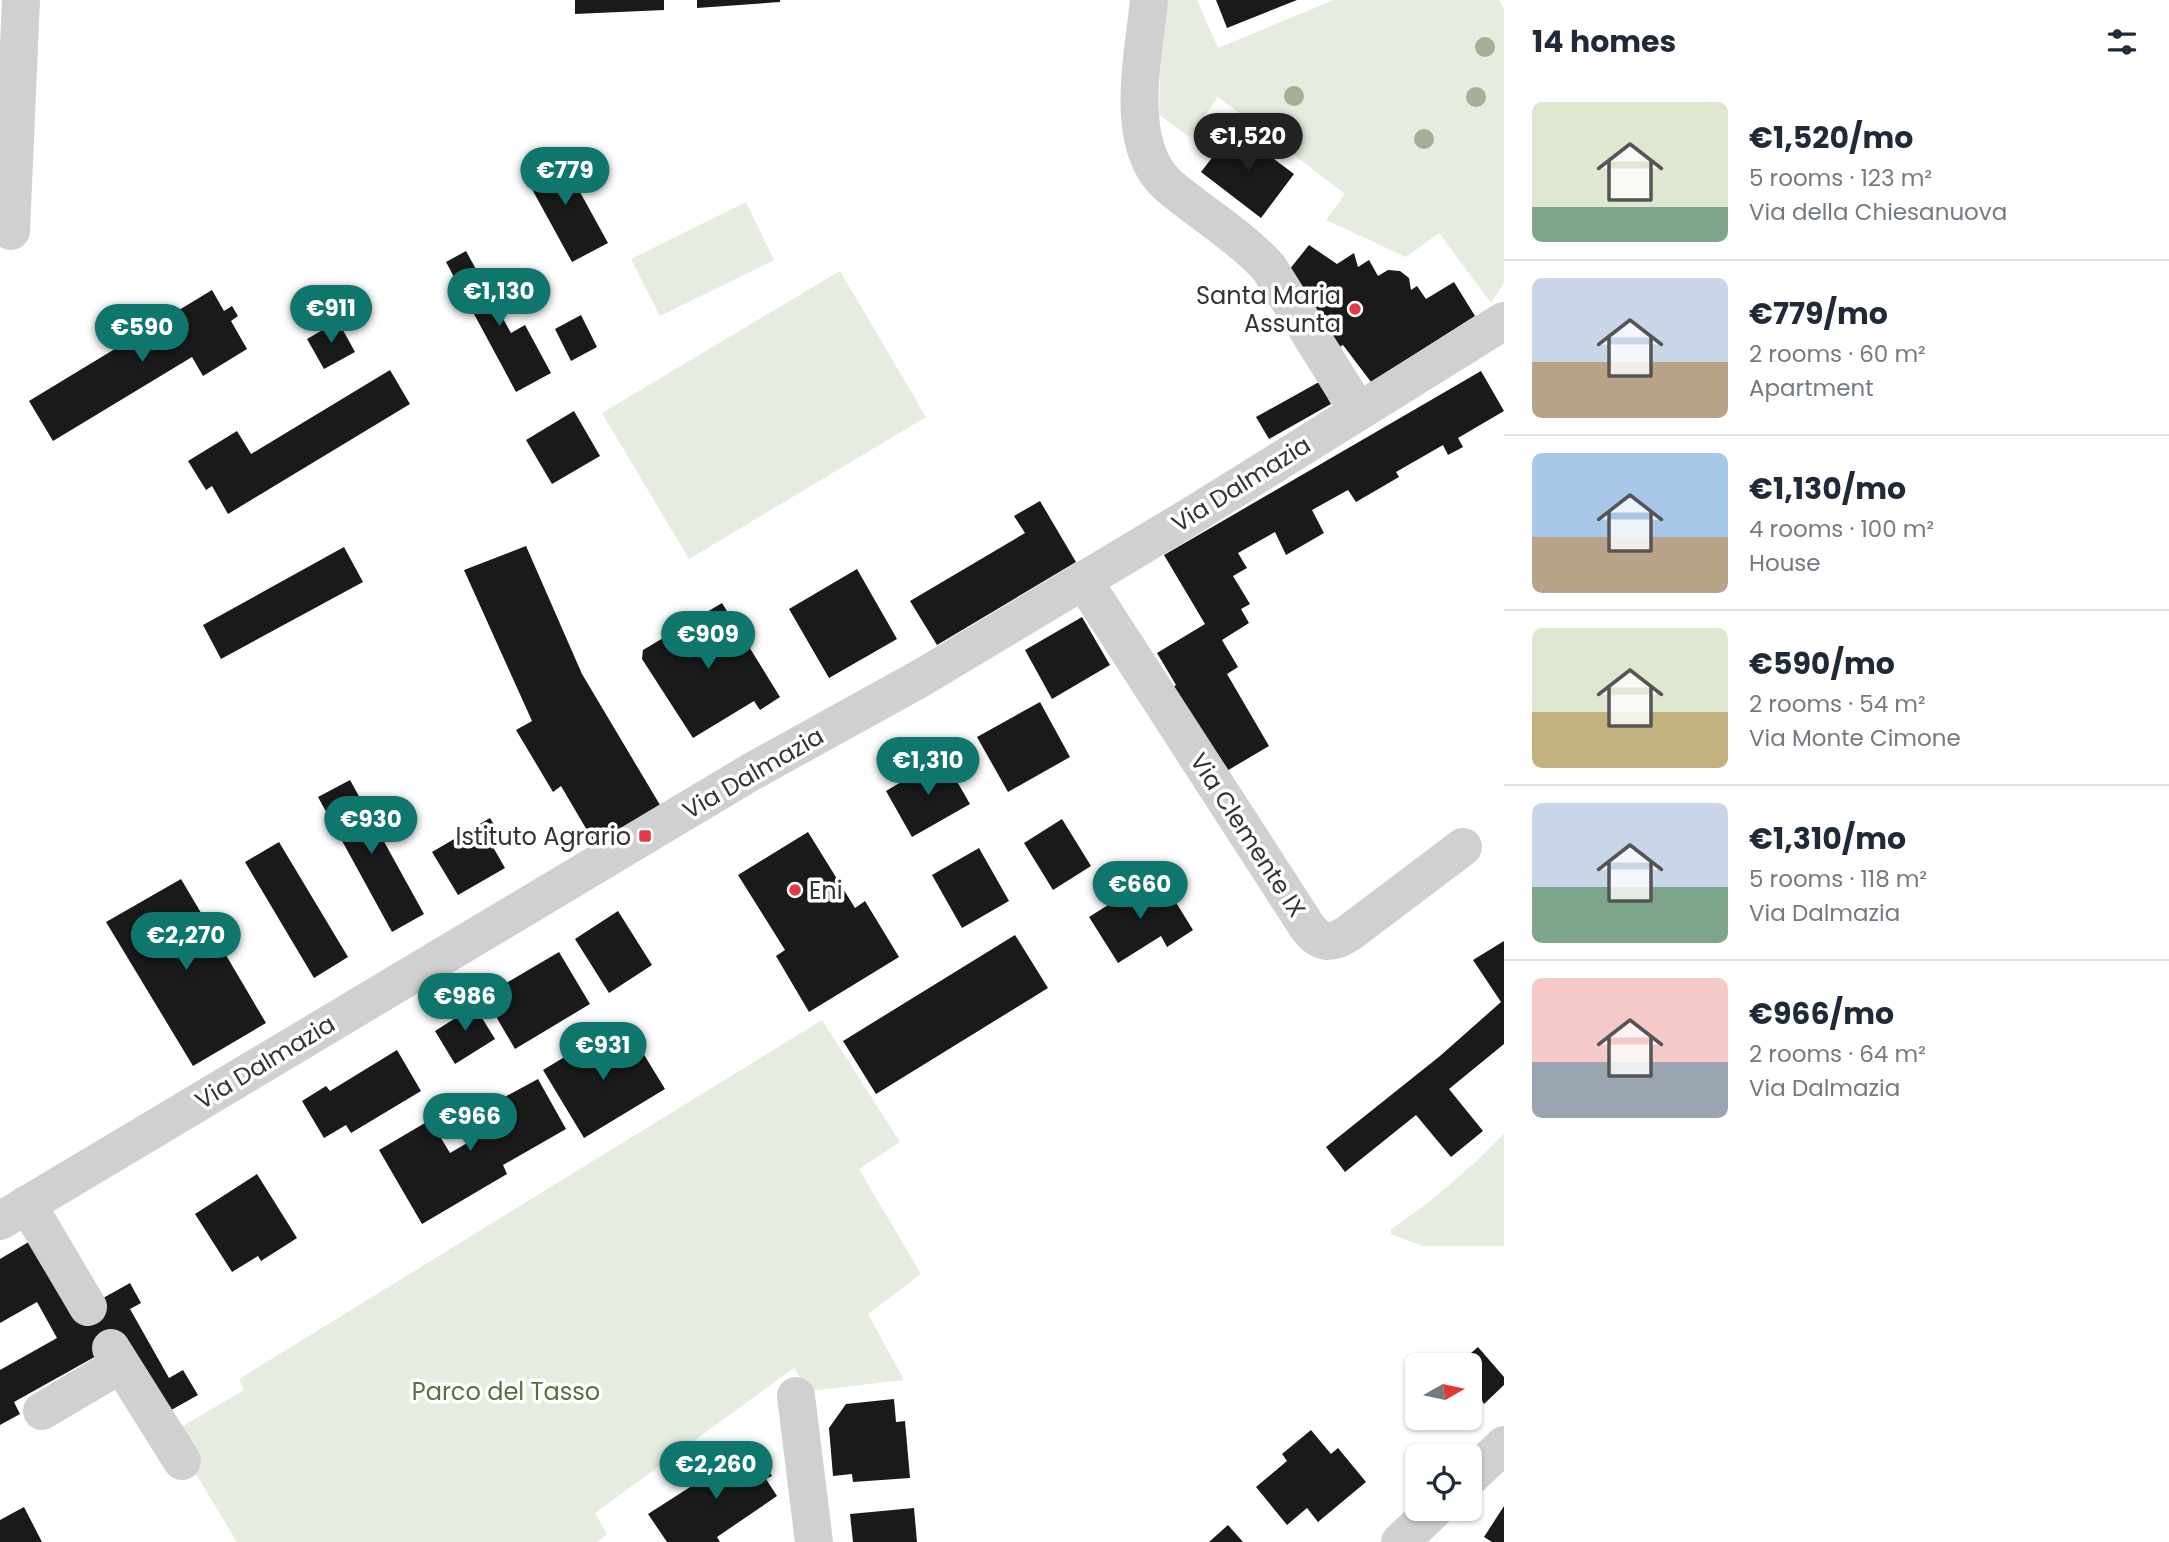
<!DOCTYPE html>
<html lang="en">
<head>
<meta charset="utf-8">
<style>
	:root { --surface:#fff; --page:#f2f2f3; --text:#1f2937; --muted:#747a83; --line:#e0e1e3; --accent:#0f766e }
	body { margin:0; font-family:Poppins,sans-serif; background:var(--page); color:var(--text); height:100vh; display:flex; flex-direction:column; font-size:26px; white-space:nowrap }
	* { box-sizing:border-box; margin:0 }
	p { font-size:23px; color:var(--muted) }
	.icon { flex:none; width:38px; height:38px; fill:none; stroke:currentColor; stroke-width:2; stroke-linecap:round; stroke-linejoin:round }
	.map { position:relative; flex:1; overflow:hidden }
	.sheet { display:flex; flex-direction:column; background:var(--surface); width:665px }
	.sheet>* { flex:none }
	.needle { width:46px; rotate:81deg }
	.controls { position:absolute; left:1405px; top:1353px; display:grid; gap:14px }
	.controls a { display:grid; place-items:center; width:77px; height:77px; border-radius:10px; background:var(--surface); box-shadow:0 2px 5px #0004; font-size:35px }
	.price { position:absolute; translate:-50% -60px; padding:0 16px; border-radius:24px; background:var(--accent); color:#fff; font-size:23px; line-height:46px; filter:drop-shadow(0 2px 4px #0008) }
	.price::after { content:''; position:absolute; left:50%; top:42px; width:21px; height:16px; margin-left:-10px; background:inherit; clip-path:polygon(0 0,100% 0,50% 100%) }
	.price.active { background:#222; color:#fff }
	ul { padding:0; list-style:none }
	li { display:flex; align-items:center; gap:21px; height:175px; padding:0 28px }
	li+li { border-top:2px solid var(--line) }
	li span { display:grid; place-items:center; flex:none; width:196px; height:140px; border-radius:10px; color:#555 }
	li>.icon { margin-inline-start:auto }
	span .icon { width:84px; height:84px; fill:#fffc; stroke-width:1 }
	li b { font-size:30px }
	h2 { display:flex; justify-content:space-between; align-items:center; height:84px; padding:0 28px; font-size:30px }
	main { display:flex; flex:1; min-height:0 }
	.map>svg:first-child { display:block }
</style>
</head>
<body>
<main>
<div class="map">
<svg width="1504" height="1542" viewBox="0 0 1504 1542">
	<rect width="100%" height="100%" fill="#fff"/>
	<g fill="#e6ecdf">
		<path d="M1162,0H1197L1218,48L1334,0H1499L1504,9V283L1491,303L1439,233L1406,257L1326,220L1345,194L1218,97L1190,137L1159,115Z"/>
		<path d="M746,202L774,260L660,316L631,259Z"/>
		<path d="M840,271L926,417L689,559L602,413Z"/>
		<path d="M822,1020L900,1142L859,1169L921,1274L868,1314L904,1380L809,1391L794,1368L595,1513L607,1534L597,1542H237L171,1433L244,1390L239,1379Z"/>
		<path d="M1504,1133V1246H1423L1391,1234V1229C1430,1204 1472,1167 1504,1133Z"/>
	</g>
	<g fill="#1a1a1a">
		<path d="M575,0H664V10L575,14Z"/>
		<path d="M697,0H780V2L697,8Z"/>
		<path d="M1216,0H1297L1227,28Z"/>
		<path d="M1234,129L1294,174L1261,218L1201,172Z"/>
		<path d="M558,152L608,243L572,262L522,171Z"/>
		<path d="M1309,245L1337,264L1354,253L1358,267L1369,260L1378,276L1388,270L1400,271L1409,278L1411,290L1417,286L1426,299L1454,282L1475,316L1371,382L1343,345L1333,351L1309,311L1318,306L1289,270Z"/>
		<path d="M466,251L511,333L525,325L551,373L516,392L446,262Z"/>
		<path d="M212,290L224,311L232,306L238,316L231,321L247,349L203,376L192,357L53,441L29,401Z"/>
		<path d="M581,315L597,347L571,361L555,329Z"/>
		<path d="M338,321L355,352L324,369L307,339Z"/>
		<path d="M390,370L410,404L228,514L212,486L206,490L188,461L237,431L251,454Z"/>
		<path d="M1481,371L1504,411L1458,438L1463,447L1448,455L1443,445L1396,472L1399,477L1356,502L1348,490L1312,510L1324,533L1286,555L1275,532L1238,553L1247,568L1233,576L1250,604L1241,609L1249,623L1222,640L1238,667L1227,674L1269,746L1225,772L1167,691L1176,685L1157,653L1205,624L1164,555Z"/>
		<path d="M1319,382L1331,404L1269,439L1256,417Z"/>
		<path d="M574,411L600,456L552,484L526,440Z"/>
		<path d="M1040,501L1076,562L937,645L910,601L1025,533L1014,516Z"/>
		<path d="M526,546L582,674L663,810L598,849L561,786L553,792L516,730L532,721L464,570Z"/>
		<path d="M344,547L363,582L221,659L203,625Z"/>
		<path d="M857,569L897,639L829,678L789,609Z"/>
		<path d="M722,603L780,697L760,710L754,701L693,738L642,659L643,650Z"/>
		<path d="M1082,617L1110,665L1052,699L1025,650Z"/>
		<path d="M1040,702L1070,757L1008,792L977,737Z"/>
		<path d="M943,757L970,804L912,837L886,791Z"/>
		<path d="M350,780L424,914L392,932L318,797Z"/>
		<path d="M490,818L504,841L493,847L505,868L458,895L432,852Z"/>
		<path d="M1062,819L1091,866L1053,890L1024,843Z"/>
		<path d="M808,832L855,908L865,901L899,957L809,1012L776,956L785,950L738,875Z"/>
		<path d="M279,842L348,957L314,978L245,862Z"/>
		<path d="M979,848L1009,901L962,928L932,875Z"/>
		<path d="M1151,878L1166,900L1172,896L1193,930L1167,947L1161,936L1118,963L1089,917Z"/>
		<path d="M181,879L266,1023L193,1066L106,922Z"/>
		<path d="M618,911L652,965L609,993L575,939Z"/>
		<path d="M1015,935L1048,988L876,1094L843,1041Z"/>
		<path d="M1504,941V1044L1449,1089L1483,1131L1451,1157L1416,1115L1345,1172L1326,1147L1440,1056L1501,1002L1473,960Z"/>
		<path d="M559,952L590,1004L515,1049L484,996Z"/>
		<path d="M471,1000L495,1039L455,1064L435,1031L454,1019L450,1013Z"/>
		<path d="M601,1035L609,1049L632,1035L665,1089L584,1138L543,1070Z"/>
		<path d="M397,1050L421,1091L351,1133L346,1125L324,1138L302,1101L326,1086L330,1091Z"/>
		<path d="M538,1079L566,1129L503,1165L507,1174L422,1224L379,1150L430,1120L450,1153L498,1125L488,1106Z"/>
		<path d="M257,1174L297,1238L261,1261L258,1256L232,1272L195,1214Z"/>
		<path d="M37,1237L80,1311L130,1283L141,1303L130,1309L169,1378L183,1370L198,1395L157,1418L116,1345L14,1402L20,1414L0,1425V1370L57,1338L37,1302L0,1323V1259Z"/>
		<path d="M1478,1347L1504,1377V1385L1484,1404L1479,1395L1470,1402V1365H1457Z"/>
		<path d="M1448,1354L1456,1365H1428Z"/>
		<path d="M894,1399L896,1422L905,1421L910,1478L853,1482L852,1474L833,1476L829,1428L846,1404Z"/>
		<path d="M1437,1418H1463L1446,1427Z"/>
		<path d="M1311,1430L1331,1454L1338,1448L1366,1482L1318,1522L1307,1508L1287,1525L1256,1487L1287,1461L1282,1454Z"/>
		<path d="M754,1446L772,1476L766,1479L777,1496L717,1537L720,1542H667L648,1514Z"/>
		<path d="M1504,1506V1542H1492L1484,1537Z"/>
		<path d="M24,1507L42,1542H0V1520Z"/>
		<path d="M914,1508L917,1542H853L850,1514Z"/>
		<path d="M1228,1525L1243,1542H1209Z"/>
	</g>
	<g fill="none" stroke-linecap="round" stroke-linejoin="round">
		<g stroke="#d0d0d0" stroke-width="38">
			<path d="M1149,0C1144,55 1122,145 1169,186C1202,214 1240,236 1269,268L1358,411"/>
			<path d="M11,231L21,0"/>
			<path d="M1083,580L1308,928C1321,945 1332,944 1349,933L1463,847"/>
			<path d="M27,1204L88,1307"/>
			<path d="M0,1221L751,772L921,678L1191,516L1504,321"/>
			<path d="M111,1348L182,1461"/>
			<path d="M796,1396L814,1542"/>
			<path d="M42,1411L120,1365"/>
			<path d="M1470,1477L1504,1445"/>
			<path d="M1400,1542L1436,1508"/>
		</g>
	</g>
	<g fill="#a2b095">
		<circle cx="1485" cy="47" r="10"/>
		<circle cx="1294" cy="96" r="10"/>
		<circle cx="1476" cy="97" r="10"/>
		<circle cx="1424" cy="139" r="10"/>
	</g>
	<g fill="#e63946" stroke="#fff" stroke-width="2.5">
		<circle cx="1355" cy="309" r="7"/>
		<rect x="638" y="829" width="14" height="14" rx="3.5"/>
		<circle cx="795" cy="890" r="7"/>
	</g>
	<g text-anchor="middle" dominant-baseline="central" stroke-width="7" stroke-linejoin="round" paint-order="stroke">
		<g font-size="24" fill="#333" stroke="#fff" text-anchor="end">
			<text x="1341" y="295">Santa Maria<tspan x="1341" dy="28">Assunta</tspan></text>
			<text x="631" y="836">Istituto Agrario</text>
			<text x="809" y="890" text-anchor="start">Eni</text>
		</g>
		<g font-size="24" fill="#333" stroke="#fff">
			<text transform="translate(1241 484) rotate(-32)">Via Dalmazia</text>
			<text transform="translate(753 773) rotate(-30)">Via Dalmazia</text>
			<text transform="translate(1248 835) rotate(57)">Via Clemente IX</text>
			<text transform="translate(265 1062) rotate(-31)">Via Dalmazia</text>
		</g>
		<g font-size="24" fill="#56703f" stroke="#fff">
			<text x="506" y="1391">Parco del Tasso</text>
		</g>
	</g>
</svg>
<div class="controls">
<a><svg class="needle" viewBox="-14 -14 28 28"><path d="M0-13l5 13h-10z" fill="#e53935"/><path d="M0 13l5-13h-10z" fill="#747a83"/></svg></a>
<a><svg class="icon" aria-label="locate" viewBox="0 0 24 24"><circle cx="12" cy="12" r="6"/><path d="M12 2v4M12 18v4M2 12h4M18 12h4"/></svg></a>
</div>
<b class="price active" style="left:1248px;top:173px">€1,520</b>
<b class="price" style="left:565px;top:207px">€779</b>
<b class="price" style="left:499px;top:328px">€1,130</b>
<b class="price" style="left:331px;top:345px">€911</b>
<b class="price" style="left:142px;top:364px">€590</b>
<b class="price" style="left:708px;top:671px">€909</b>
<b class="price" style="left:928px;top:797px">€1,310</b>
<b class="price" style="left:371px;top:856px">€930</b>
<b class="price" style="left:1140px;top:921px">€660</b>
<b class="price" style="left:186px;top:972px">€2,270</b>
<b class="price" style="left:465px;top:1033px">€986</b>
<b class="price" style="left:603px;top:1082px">€931</b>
<b class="price" style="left:470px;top:1153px">€966</b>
<b class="price" style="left:716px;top:1501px">€2,260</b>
</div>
<section class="sheet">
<h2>14 homes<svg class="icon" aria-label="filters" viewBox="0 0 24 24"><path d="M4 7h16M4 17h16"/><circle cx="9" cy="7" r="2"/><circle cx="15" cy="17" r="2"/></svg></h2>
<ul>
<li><span style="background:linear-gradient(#dfe7d0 75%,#7fa58c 0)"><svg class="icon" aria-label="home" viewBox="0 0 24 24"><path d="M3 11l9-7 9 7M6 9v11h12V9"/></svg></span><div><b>€1,520/mo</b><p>5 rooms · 123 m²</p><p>Via della Chiesanuova</p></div></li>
<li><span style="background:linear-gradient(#c9d6e8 60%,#b9a48a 0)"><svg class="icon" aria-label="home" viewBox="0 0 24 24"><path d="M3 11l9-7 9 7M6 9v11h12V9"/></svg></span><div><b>€779/mo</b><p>2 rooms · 60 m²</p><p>Apartment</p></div></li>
<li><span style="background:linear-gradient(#a9c7e8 60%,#b9a48a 0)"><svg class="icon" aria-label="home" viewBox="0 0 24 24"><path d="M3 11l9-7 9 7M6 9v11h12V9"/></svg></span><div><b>€1,130/mo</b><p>4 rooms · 100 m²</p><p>House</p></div></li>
<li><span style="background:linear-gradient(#dfe7d0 60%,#c2b280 0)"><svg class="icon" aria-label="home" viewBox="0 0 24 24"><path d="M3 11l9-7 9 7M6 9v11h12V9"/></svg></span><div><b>€590/mo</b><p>2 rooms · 54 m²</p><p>Via Monte Cimone</p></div></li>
<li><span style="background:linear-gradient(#c9d6e8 60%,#7fa58c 0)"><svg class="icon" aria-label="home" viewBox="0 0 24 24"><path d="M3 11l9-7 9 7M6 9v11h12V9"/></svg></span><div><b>€1,310/mo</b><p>5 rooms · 118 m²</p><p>Via Dalmazia</p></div></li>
<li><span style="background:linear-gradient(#f6c9c9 60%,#9aa5b1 0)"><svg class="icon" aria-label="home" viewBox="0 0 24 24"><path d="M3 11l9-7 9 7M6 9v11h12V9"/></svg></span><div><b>€966/mo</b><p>2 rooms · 64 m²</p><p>Via Dalmazia</p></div></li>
</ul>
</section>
</main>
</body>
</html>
